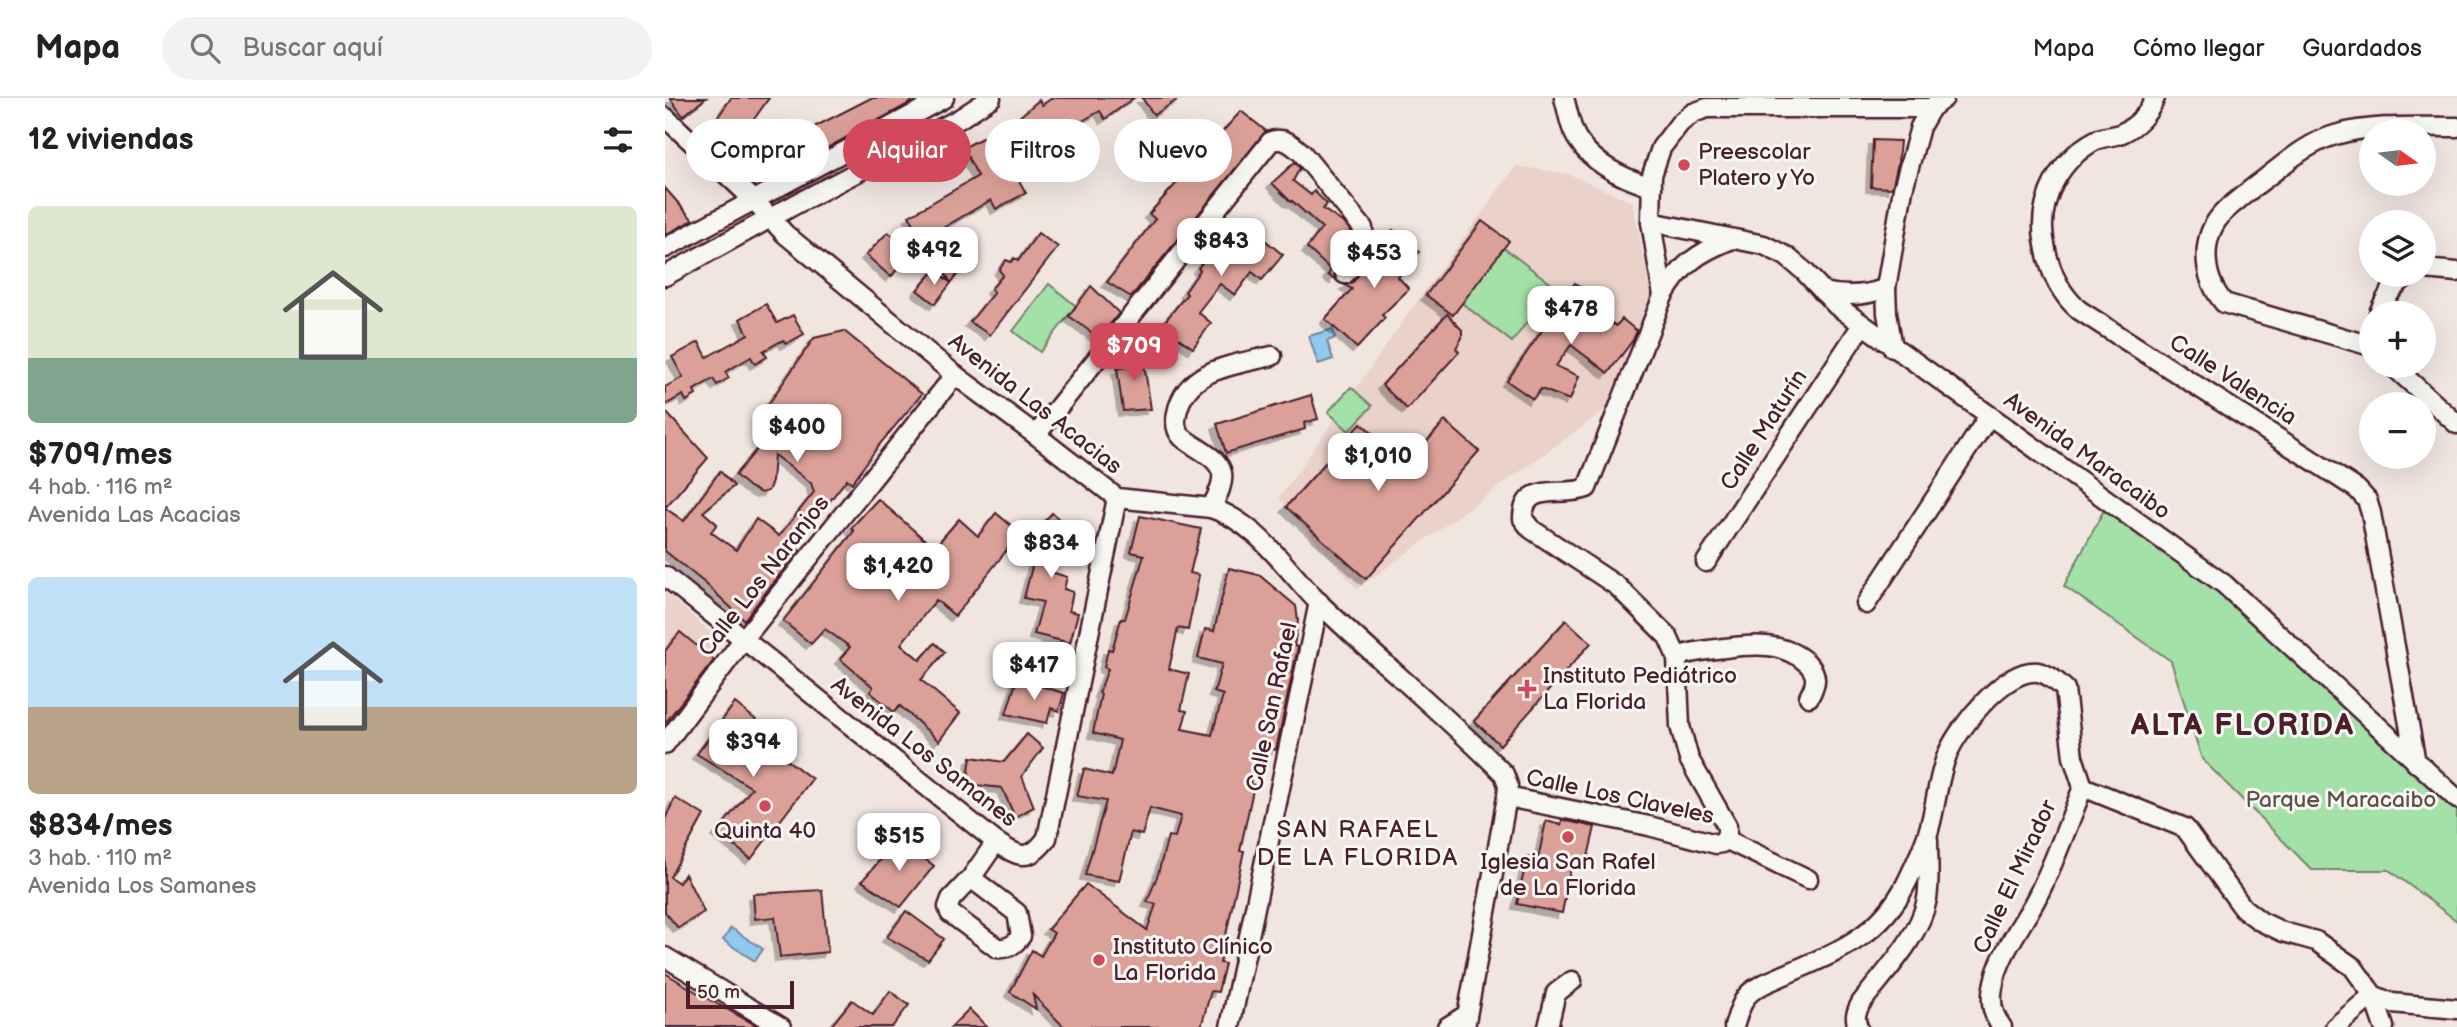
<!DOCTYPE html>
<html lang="es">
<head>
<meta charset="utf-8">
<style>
	:root { --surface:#fff; --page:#f2f2f2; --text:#222; --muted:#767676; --line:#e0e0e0; --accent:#d1495b }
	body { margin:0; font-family:"Balsamiq Sans",sans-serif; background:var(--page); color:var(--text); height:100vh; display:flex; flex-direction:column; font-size:26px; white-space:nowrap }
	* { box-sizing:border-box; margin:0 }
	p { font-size:23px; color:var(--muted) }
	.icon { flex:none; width:38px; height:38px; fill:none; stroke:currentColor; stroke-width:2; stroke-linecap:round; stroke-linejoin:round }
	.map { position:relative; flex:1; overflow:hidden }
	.panel { display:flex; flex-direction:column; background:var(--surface); width:665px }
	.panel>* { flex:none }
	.guide { position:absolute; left:21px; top:21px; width:665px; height:63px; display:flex; gap:14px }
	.needle { width:46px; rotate:104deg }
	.tools { position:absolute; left:1694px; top:21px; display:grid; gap:14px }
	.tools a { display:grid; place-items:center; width:77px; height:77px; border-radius:50%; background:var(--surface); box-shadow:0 7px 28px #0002; font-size:35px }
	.scale { position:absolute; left:21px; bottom:18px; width:108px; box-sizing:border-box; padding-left:7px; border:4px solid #4a1f2b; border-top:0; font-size:19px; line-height:24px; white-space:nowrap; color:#4a1f2b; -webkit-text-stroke:5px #f6f6f2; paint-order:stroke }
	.price { position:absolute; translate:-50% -60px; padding:0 16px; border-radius:14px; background:#fff; color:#222; font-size:23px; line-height:46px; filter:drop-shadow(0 2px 4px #0008) }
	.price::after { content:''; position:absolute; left:50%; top:42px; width:21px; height:16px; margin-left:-10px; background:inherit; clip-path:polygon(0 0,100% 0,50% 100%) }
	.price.current { background:var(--accent); color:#fff }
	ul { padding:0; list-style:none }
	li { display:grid; align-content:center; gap:14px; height:371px; padding:0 28px }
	li span { display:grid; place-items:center; height:217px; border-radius:10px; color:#555 }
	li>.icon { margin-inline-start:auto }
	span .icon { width:126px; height:126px; fill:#fffc; stroke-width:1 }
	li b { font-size:30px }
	h2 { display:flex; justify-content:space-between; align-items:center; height:84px; padding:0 28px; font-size:30px }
	.tag { padding:0 24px; border-radius:32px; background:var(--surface); box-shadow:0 7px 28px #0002; font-size:24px; line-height:63px }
	.tag.current { background:var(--accent); color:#fff }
	header { display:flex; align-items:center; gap:42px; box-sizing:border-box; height:98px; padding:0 35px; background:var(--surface); border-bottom:2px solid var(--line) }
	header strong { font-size:33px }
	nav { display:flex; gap:38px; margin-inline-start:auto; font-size:24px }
	.search { width:490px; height:63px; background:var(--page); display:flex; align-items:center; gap:18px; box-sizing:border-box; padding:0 24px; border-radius:38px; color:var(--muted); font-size:26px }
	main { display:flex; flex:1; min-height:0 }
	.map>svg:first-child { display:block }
</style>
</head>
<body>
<header>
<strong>Mapa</strong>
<div class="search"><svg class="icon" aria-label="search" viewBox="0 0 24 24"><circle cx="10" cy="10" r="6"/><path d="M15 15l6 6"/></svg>Buscar aquí</div>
<nav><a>Mapa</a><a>Cómo llegar</a><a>Guardados</a></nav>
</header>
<main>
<section class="panel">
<h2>12 viviendas<svg class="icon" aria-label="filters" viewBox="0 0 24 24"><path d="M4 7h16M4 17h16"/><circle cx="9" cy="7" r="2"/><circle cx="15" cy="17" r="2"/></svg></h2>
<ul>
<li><span style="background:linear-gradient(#dfe7d0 70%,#7fa58c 0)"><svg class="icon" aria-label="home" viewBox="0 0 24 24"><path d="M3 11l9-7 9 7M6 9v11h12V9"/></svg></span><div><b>$709/mes</b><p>4 hab. · 116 m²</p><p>Avenida Las Acacias</p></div></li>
<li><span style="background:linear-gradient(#bfe0f5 60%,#b9a48a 0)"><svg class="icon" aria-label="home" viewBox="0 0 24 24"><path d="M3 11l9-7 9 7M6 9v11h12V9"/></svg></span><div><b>$834/mes</b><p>3 hab. · 110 m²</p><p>Avenida Los Samanes</p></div></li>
</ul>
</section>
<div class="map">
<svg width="1792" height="929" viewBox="0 0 1792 929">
	<defs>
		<filter id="shadow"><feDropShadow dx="-5" dy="5" stdDeviation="0" flood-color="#0004"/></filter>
	</defs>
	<rect width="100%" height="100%" fill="#f1e5e0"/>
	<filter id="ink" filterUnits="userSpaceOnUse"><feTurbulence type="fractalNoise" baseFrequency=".0143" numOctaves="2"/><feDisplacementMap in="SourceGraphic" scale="14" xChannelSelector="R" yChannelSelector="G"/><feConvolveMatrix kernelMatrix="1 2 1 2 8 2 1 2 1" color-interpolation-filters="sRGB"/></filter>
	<g filter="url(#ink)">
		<g fill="#ead1ca">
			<path d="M851,68L904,76L967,104L987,199L946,308L692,491L614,400L753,202Z"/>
			<path d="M0,494L55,543L0,613Z"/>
		</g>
		<g fill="#a3e1a8" stroke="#76806a" stroke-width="2">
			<path d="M831,144L889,188L847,244L789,199Z"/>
			<path d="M384,186L411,208L375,254L348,233Z"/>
			<path d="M686,289L707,308L684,333L663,314Z"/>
			<path d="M1441,408L1557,492L1792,712V823L1724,772H1647L1537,661L1506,563L1399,488Z"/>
		</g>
		<g fill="#90c9ef" stroke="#7485a1" stroke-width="2">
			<path d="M668,231L670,240L662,243L668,261L653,266L644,238Z"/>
			<path d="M66,830L98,851L90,863L58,842Z"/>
		</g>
		<g fill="#dba198" stroke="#4a1f2b" stroke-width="2" filter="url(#shadow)">
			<path d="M5,0H41L18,18Z"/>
			<path d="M66,0H104L82,31L108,50L206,0H245L247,4L107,80L102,74L96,80L79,64L83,60L44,32Z"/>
			<path d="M387,0H469L440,21L435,13L391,38L347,70L361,95L331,111L326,102L259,141L244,118L313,78L298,50L328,34L331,39L374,2L377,7Z"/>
			<path d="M477,0H515L489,17Z"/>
			<path d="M576,13L601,33L466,199L442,184L490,121L484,116Z"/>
			<path d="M1208,42L1235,43L1233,65L1227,90L1206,89Z"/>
			<path d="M630,64L635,70L628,83L646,97L649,93L662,106L658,111L680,126L686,133L681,142L687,148L671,170L670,181L663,177L666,172L642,150L657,130L627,103L626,104L607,85Z"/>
			<path d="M0,90L28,122L0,137Z"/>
			<path d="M573,120L618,157L597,182L587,174L570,197L555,186L533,214L546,225L528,250L496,228L522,196L520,194L535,172L533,170Z"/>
			<path d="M817,123L844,143L788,217L761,197Z"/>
			<path d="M728,132L754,154L733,179L744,191L717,217L720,220L692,250L660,221L687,191L680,187L689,183L709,153Z"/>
			<path d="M223,134L247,153L226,179L201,157Z"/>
			<path d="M373,135L393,149L325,237L305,224L329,194L326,191L338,177L334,172L341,162L346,164L349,160L353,163Z"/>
			<path d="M287,153L301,165L286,185L275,167Z"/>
			<path d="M270,172L286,185L270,206L252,192Z"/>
			<path d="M910,185L936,203L930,212L951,228L957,221L972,233L968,242L943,275L906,247L891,268L914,278L905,302L876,291L868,301L842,283Z"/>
			<path d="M426,188L454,215L434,240L404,218Z"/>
			<path d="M101,206L112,225L128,217L139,236L121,246L118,242L98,253L102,259L90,266L86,259L60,274L64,280L52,287L48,281L29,292L31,297L21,303L18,297L0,307V289L18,279L7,259L34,244L42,259L83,236L75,221Z"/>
			<path d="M782,216L797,232V240L791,250L794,254L742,311L717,287Z"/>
			<path d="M179,233L257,296L214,347L187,385L182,381L129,449L134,452L79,522L41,486L0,453V410L19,423L55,373L69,388L38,414L52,426L46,434L71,452L91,421L114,438L149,394L146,385L109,357L107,384L103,393L96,395L84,389L70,377L115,324L100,311L149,240Z"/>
			<path d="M477,252L486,311L458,313L452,271L460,269L456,256Z"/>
			<path d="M646,297L653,321L639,325L640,331L561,355L552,326Z"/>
			<path d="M0,313L43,360L0,410Z"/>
			<path d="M780,323L814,353L701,481L621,409L696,325L742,366Z"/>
			<path d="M213,401L269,450L294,421L313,438L331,415L355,435L290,518L271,502L236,546L255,562L270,545L280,554L256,582L295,615L274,643L235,608L229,614L205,594L208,589L175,561L185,549L160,531L146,546L118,523L189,433L186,430Z"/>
			<path d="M387,415L412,437L386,474L402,479L399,491L408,494L404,513L413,515L405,545L369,536L378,504L359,500L371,453L361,443Z"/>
			<path d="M475,418L536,431L525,475L534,477L523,532L513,530L504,571L524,576L516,612L522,613L517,631L547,637L558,597L549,594L557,566L533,560L540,531L549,533L564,470L594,477L631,508L633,523L629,548L633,549L611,652L593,648L585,686L589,687L575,753H579L555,865L560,866L553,894L546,893L536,929H399L368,897L371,911L345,894L367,852L376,858L389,835L383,831L421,786L482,832L491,806L482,804L493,776L503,738L510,739L516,718L485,710L477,737L466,734L454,783L420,777L441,703L412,698L419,671L447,678L455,642L428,635L436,596L434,595L443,571L439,569L443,551L447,552L456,521H460L479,457L466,454Z"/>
			<path d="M901,522L926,545L835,647L809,623Z"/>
			<path d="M15,534L49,562L0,625V553Z"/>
			<path d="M352,581L399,595L394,613L386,610L382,625L341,616Z"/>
			<path d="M70,605L111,638L104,648L147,681L86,761L52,734L87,690L32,656Z"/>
			<path d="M362,636L378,650L357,678L369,709L350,719L337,690L302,686L306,659L339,664Z"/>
			<path d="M10,700L39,717L5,779L14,785L20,776L39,814L13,830L0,814V721Z"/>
			<path d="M897,722L930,729L922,763L908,759L897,815L852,806L862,759L873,761L881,723L896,727Z"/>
			<path d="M234,740L269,768L236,809L197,783Z"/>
			<path d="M157,792L163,854L115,859L110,819L90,821L88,796Z"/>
			<path d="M241,813L279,841L263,862L222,839Z"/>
			<path d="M0,875L38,898L94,929H0Z"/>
			<path d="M225,893L244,907L227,929H165L187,902L208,917Z"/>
			<path d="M304,911L322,929H286Z"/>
		</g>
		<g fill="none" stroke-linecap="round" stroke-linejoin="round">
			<g stroke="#4a1f2b" stroke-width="23">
				<g id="minor">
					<path d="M899,0C903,13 905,31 913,42C929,67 960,81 987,89"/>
					<path d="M1490,0C1484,15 1472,28 1457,35C1449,39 1439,38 1431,42C1395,61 1373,101 1379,141C1383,169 1393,194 1414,212L1692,391L1702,402L1706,415L1751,665"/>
					<path d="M0,19L90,103L120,136L290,277L371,337L452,400L546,410C593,425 621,472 654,505C714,563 780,616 839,676L843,687L842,699L800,929"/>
					<path d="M986,124L1099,147L1121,158L1139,173L1172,208L1559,486L1792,701"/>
					<path d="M0,150L279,0"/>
					<path d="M1759,171L1792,174"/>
					<path d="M0,178L131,106L294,21L326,0"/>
					<path d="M1158,194C1180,199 1201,198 1221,190"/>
					<path d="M998,198C1016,167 1032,155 1065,142"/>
					<path d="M1714,215C1721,198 1729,187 1744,177"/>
					<path d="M1706,248L1559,205C1537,179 1534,138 1560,113C1573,101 1588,90 1602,79C1623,63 1643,45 1670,37C1709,26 1751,29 1792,29"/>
					<path d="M1228,250L1222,215L1221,190L1238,91L1255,29L1266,10L1279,0"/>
					<path d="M1728,268L1792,326"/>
					<path d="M371,337L606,43C619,39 627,46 637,55L698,130V152L680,176"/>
					<path d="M546,410C551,400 559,387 557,375C553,358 529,350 517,339C510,332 510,324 512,315C521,270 570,267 607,258"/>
					<path d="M1041,464L1197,227"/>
					<path d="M0,478L331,744C354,759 364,765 382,740L452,400"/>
					<path d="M1201,506L1324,318"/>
					<path d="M1012,559C1027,553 1043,552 1060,550C1089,546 1119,544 1142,565C1154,577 1151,586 1144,599"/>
					<path d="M0,646L78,542L290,277"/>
					<path d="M1418,689L1520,730L1578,810L1595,823L1618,834L1651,843L1688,869L1708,897L1727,905L1792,911"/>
					<path d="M842,699L984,728L1051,746L1057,745L1062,736V728L1024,661L1015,628L1012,559L1003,539L952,488L866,431L858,421C858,382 897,400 922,390L998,198L986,124L987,77L996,50L1015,25L1028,15L1042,10H1266"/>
					<path d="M1060,741L1143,781"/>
					<path d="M306,780L352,815L356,838C349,847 344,851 332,850L285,815L283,809L286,801L306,780L331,744"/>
					<path d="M0,859L116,929"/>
					<path d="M565,929L654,504"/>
					<path d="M782,929L801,917"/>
					<path d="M883,929L891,895L907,883"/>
					<path d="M1069,929C1072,919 1075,907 1081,899C1088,889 1106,883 1117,878C1171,854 1214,840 1242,784C1249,769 1258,751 1263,735C1271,710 1272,682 1282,657C1293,630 1340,570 1373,574C1384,576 1392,584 1400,591L1408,659L1418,689"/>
					<path d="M1193,929C1189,919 1191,914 1196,905C1219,875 1255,839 1262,801C1265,782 1263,761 1263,742"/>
					<path d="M1337,929C1327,917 1325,904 1328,889C1334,854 1360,825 1375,793C1391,760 1404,724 1418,689"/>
					<path d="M1670,929L1708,897L1719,929"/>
				</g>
			</g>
			<use href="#minor" stroke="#f6f6f2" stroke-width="18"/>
		</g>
	</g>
	<g fill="#d1495b" stroke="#f6f6f2" stroke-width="2.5">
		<circle cx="1019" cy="67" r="7"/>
		<path d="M858.5 580.5h7v7h7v7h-7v7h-7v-7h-7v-7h7z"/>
		<circle cx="100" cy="708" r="7"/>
		<circle cx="903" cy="739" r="7"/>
		<circle cx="434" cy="862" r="7"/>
	</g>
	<g text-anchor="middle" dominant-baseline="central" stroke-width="6" stroke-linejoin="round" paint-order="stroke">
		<g font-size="23" fill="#4a1f2b" stroke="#f6f6f2" text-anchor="start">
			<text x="1033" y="54">Preescolar<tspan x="1033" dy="26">Platero y Yo</tspan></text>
			<text x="878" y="578">Instituto Pediátrico<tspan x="878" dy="26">La Florida</tspan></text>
			<text x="100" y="733" text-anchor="middle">Quinta 40</text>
			<text x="903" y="764" text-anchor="middle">Iglesia San Rafel<tspan x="903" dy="26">de La Florida</tspan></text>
			<text x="448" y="849">Instituto Clínico<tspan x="448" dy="26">La Florida</tspan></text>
		</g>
		<g font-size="23" fill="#4a1f2b" stroke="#f6f6f2">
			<text transform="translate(1568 282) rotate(33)">Calle Valencia</text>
			<text transform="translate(370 306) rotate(38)">Avenida Las Acacias</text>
			<text transform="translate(1099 332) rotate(-57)">Calle Maturín</text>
			<text transform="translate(1422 358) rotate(36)">Avenida Maracaibo</text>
			<text transform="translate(99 478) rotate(-52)">Calle Los Naranjos</text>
			<text transform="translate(607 609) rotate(-78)">Calle San Rafael</text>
			<text transform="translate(259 654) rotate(38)">Avenida Los Samanes</text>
			<text transform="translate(955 699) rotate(12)">Calle Los Claveles</text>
			<text transform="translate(1350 779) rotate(-65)">Calle El Mirador</text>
		</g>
		<g font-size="23" fill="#60504a" stroke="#f6f6f2">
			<text x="1676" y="702">Parque Maracaibo</text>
		</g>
		<g font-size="24" letter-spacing="2" fill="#4a1f2b" stroke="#f6f6f2">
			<text x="693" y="731">SAN RAFAEL<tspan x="693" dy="28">DE LA FLORIDA</tspan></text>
		</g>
		<g font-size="30" font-weight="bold" letter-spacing="2" fill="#4a1f2b" stroke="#f6f6f2">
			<text x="1578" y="628">ALTA FLORIDA</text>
		</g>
	</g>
</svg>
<div class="tools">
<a><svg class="needle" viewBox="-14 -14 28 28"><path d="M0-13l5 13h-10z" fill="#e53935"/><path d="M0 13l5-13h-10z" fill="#767676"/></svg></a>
<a><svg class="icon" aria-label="layers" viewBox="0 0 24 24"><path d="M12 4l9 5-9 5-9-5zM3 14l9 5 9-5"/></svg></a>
<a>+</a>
<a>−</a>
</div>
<div class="scale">50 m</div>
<b class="price" style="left:556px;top:180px">$843</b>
<b class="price" style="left:269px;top:189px">$492</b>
<b class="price" style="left:709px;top:192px">$453</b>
<b class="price" style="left:906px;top:248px">$478</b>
<b class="price current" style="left:469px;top:285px">$709</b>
<b class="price" style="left:132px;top:366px">$400</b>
<b class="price" style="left:713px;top:395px">$1,010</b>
<b class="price" style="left:386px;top:482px">$834</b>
<b class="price" style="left:233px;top:505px">$1,420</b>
<b class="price" style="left:369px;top:604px">$417</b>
<b class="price" style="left:88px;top:681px">$394</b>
<b class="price" style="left:234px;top:775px">$515</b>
<div class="guide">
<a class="tag">Comprar</a>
<a class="tag current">Alquilar</a>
<a class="tag">Filtros</a>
<a class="tag">Nuevo</a>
</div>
</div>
</main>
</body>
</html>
